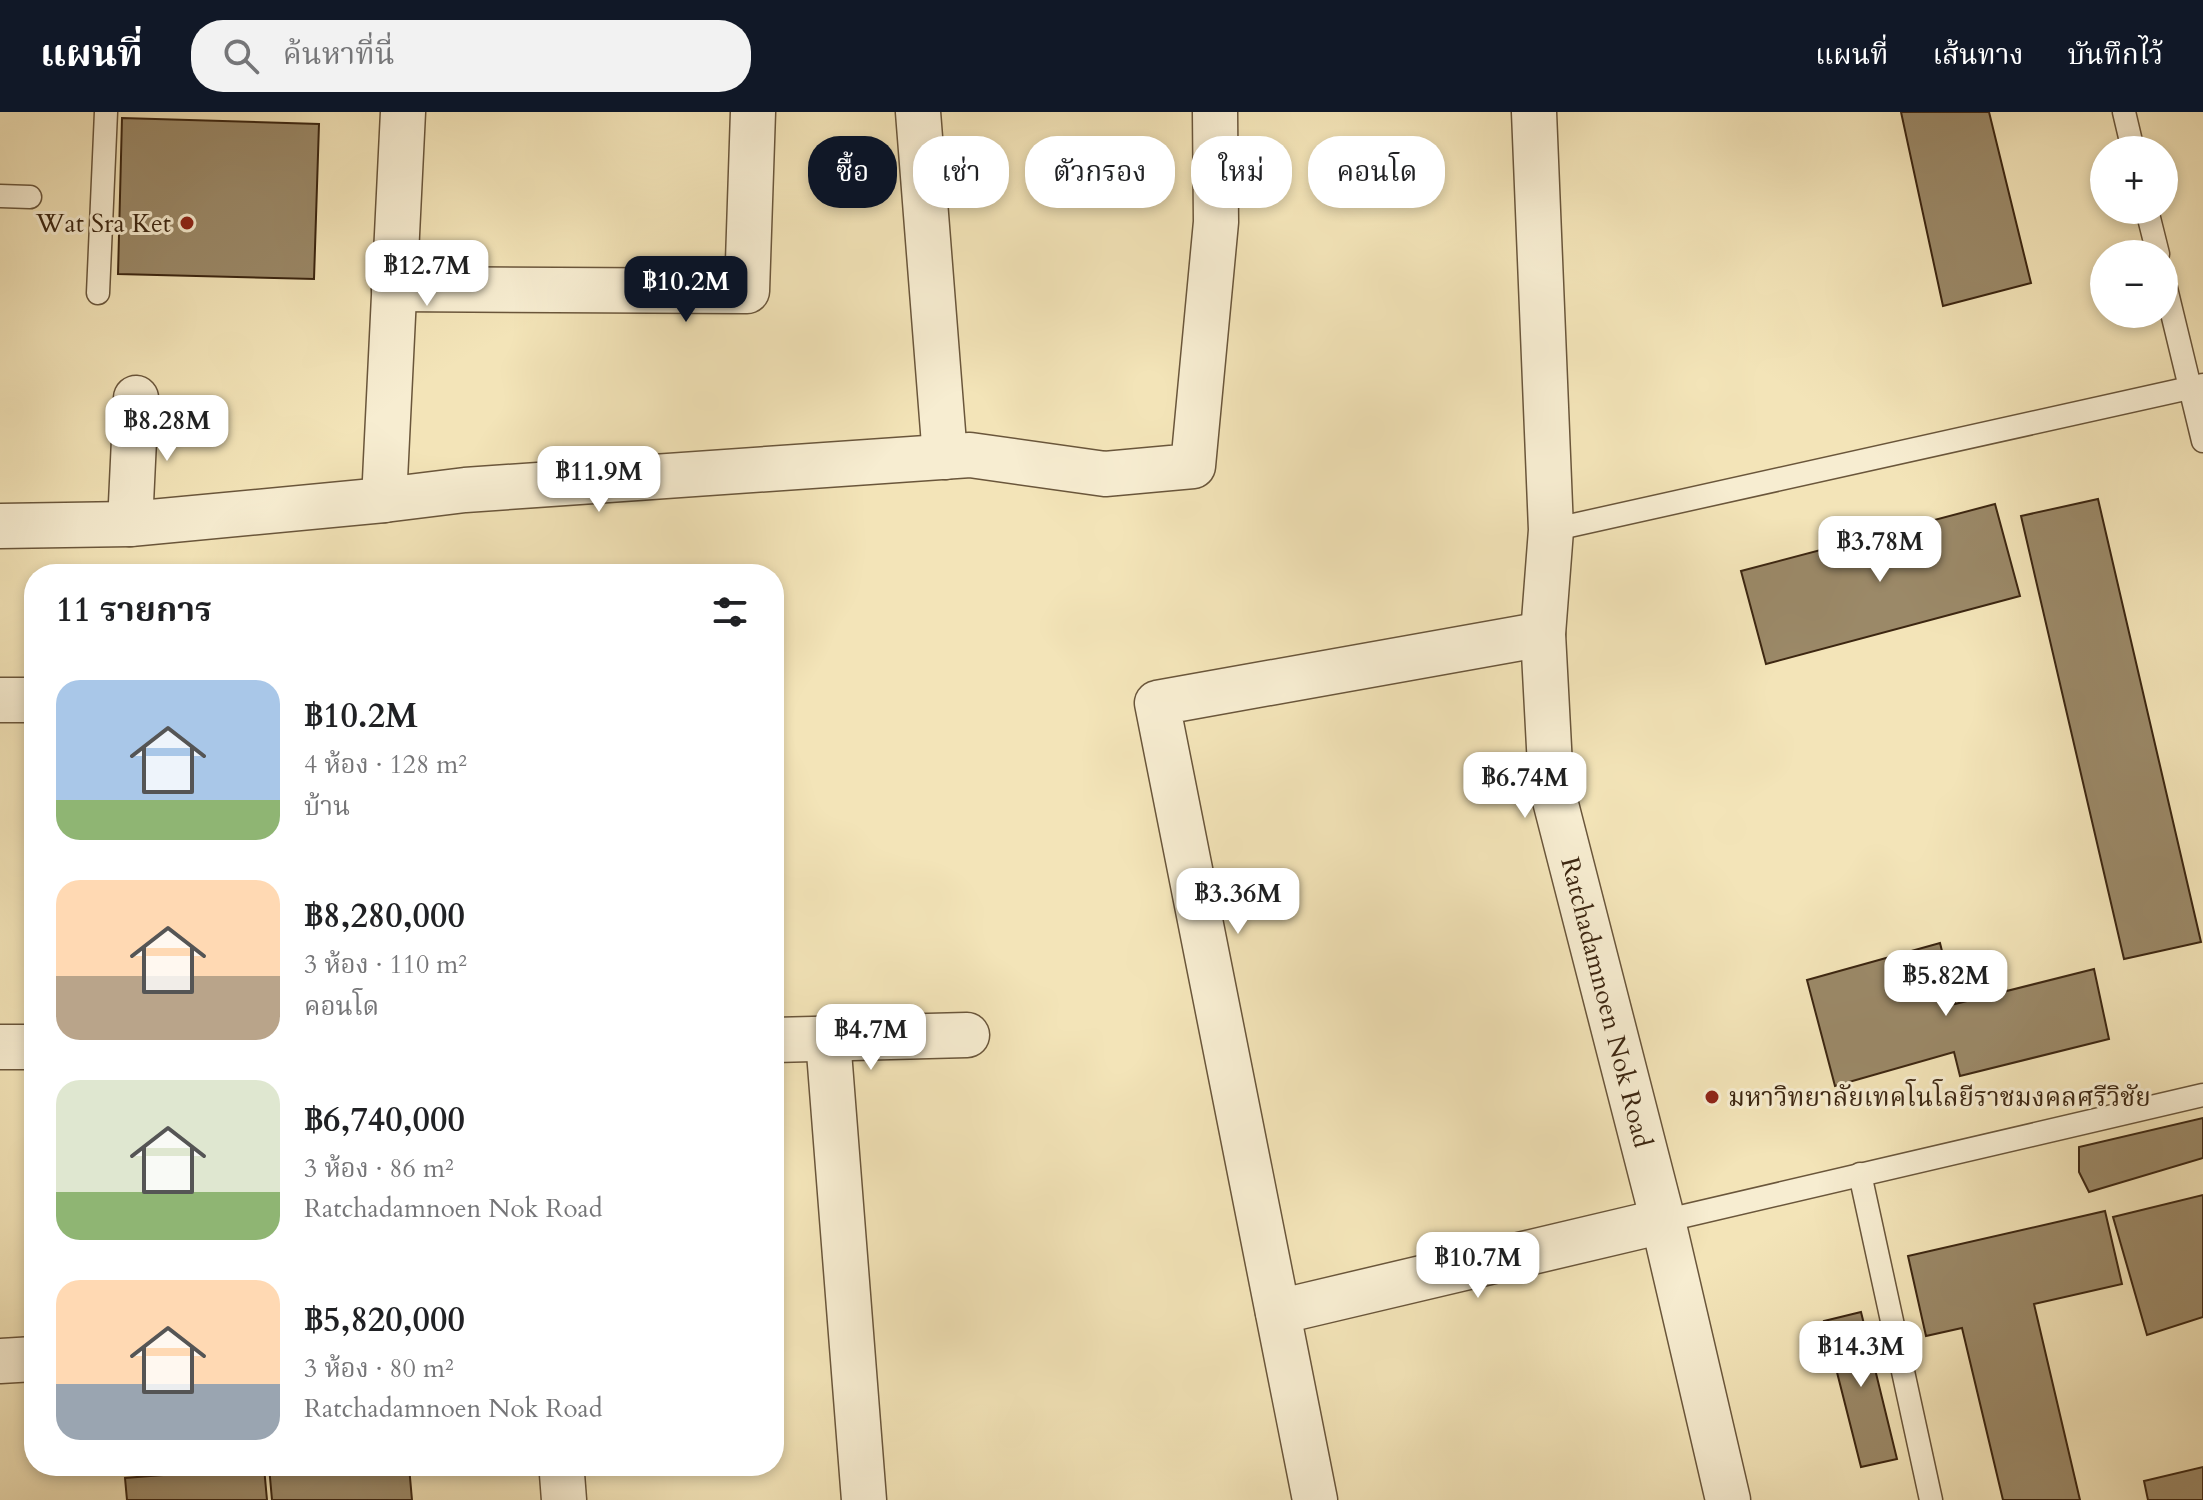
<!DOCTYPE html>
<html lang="th">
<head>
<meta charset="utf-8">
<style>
	:root { --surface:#fff; --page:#f2f2f2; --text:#202124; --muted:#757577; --accent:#111827 }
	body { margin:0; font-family:Cardo,"Noto Serif Thai",serif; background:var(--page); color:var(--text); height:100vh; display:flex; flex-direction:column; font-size:30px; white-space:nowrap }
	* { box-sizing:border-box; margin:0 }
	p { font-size:26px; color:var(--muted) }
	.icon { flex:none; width:44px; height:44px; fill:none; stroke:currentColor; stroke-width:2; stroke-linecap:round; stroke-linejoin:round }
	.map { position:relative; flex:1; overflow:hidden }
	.panel { position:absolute; left:24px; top:452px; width:760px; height:912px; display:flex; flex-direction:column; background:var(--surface); border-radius:32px; box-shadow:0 4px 12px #0003 }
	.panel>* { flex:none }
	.hud { position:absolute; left:808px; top:24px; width:760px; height:72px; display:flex; gap:16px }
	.controls { position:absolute; left:2090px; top:24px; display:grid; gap:16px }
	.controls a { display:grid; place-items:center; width:88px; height:88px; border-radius:50%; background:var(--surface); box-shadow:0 4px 12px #0003; font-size:40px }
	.price { position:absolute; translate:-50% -68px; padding:0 18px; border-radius:16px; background:#fff; color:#222; font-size:26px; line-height:52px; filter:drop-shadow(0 2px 4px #0008) }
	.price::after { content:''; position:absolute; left:50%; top:48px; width:24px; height:18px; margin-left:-12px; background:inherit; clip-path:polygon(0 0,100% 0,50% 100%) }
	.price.current { background:var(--accent); color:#fff }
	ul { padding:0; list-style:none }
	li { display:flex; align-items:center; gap:24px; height:200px; padding:0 32px }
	li span { display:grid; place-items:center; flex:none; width:224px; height:160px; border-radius:24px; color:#555 }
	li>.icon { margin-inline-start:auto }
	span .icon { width:96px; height:96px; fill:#fffc; stroke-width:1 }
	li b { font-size:34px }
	h2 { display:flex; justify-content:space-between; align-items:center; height:96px; padding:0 32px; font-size:34px }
	.pill { padding:0 28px; border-radius:32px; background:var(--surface); box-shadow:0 4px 12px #0003; font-size:28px; line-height:72px }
	.pill.current { background:var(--accent); color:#fff }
	header { display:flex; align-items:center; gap:48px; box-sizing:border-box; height:112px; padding:0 40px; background:var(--accent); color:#fff }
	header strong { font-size:38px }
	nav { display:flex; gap:44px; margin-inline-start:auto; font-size:28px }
	.search { width:560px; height:72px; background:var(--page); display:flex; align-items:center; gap:20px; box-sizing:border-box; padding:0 28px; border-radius:32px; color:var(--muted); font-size:30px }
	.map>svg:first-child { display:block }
</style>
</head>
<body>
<header>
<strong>แผนที่</strong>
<div class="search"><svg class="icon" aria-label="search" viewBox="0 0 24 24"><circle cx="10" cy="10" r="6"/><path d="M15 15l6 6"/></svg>ค้นหาที่นี่</div>
<nav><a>แผนที่</a><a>เส้นทาง</a><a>บันทึกไว้</a></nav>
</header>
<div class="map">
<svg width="2203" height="1388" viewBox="0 0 2203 1388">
	<rect width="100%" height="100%" fill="#f3e4b8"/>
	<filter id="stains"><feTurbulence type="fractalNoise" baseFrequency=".0025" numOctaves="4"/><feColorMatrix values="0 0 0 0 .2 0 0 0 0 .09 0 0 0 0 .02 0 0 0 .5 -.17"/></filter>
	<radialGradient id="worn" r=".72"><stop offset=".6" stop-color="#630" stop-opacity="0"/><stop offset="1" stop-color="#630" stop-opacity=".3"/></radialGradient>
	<g fill="#9b8968" stroke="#3c2611" stroke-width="2">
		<path d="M1901,0H1989L2031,171L1943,194Z"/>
		<path d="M122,6L319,12L314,167L118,162Z"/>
		<path d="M2098,387L2201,830L2124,847L2021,404Z"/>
		<path d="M1995,392L2020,484L1766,552L1741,459Z"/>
		<path d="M1940,831L1955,892L2094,857L2109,927L1960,964L1954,940L1835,974L1807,868Z"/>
		<path d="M2203,1006V1046L2089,1080L2079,1060V1035Z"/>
		<path d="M2203,1083V1205L2147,1223L2113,1105Z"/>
		<path d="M2105,1099L2122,1172L2034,1192L2080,1388H2003L1962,1216L1926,1224L1908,1144Z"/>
		<path d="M1861,1200L1897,1347L1861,1355L1824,1209Z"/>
		<path d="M269,1354H409L412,1388H272Z"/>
		<path d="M264,1355L267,1388H127L125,1366Z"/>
		<path d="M2203,1355V1388H2148L2144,1369Z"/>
	</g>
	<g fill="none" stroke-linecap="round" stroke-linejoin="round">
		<g stroke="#6a563b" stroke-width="25">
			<g id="service">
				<path d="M2124,0L2133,38"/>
				<path d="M0,84L30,85"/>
				<path d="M2147,98L2158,142"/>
				<path d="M2164,168L2203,329"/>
				<path d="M98,181L106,0"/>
				<path d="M1551,418L2203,273"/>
				<path d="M1860,1062L1931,1388"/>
				<path d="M1663,1109L2203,983"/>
			</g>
		</g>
		<g stroke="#6a563b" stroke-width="47">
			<g id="minor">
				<path d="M918,0L945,345"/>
				<path d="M394,177L747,179L753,0"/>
				<path d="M384,388L403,0"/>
				<path d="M130,412L136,286"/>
				<path d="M0,414L130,412L384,388L465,378L970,343L1105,362L1193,354L1216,110L1215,0"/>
				<path d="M0,588H34"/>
				<path d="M828,927L864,1388"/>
				<path d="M774,928L967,923"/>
				<path d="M0,935H34"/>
				<path d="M1278,1200L1663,1109"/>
				<path d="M0,1249L34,1247"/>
				<path d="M562,1362L564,1388"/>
				<path d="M1315,1388L1157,591L1543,522"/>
			</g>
		</g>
		<g stroke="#6a563b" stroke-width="47">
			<g id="tertiary">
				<path id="s1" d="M1534,0L1551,418L1543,522L1551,673L1663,1109L1728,1388"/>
			</g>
		</g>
		<use href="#service" stroke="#f7edd1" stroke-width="22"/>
		<use href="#minor" stroke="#f7edd1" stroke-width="44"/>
		<use href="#tertiary" stroke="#f7edd1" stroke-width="44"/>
	</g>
	<g fill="#8f2418" stroke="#f7edd1" stroke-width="3">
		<circle cx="187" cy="111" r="8"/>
		<circle cx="1712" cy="985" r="8"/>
	</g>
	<g text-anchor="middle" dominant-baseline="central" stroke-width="6" stroke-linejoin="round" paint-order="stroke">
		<g font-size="26" fill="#3c2611" stroke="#f7edd1" text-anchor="end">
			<text x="171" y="111">Wat Sra Ket</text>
			<text x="1728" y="985" text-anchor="start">มหาวิทยาลัยเทคโนโลยีราชมงคลศรีวิชัย</text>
		</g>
		<g font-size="26" fill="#3c2611" stroke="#f7edd1">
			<text stroke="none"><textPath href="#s1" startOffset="898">Ratchadamnoen Nok Road</textPath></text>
		</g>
	</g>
	<rect width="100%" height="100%" filter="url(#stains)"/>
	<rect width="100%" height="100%" fill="url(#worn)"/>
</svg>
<div class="controls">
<a>+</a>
<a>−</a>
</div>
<b class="price" style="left:427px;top:196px">฿12.7M</b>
<b class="price current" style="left:686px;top:212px">฿10.2M</b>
<b class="price" style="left:167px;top:351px">฿8.28M</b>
<b class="price" style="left:599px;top:402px">฿11.9M</b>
<b class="price" style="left:1880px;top:472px">฿3.78M</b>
<b class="price" style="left:1525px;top:708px">฿6.74M</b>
<b class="price" style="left:1238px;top:824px">฿3.36M</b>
<b class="price" style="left:1946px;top:906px">฿5.82M</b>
<b class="price" style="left:871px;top:960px">฿4.7M</b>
<b class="price" style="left:1478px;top:1188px">฿10.7M</b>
<b class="price" style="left:1861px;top:1277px">฿14.3M</b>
<div class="hud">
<a class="pill current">ซื้อ</a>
<a class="pill">เช่า</a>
<a class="pill">ตัวกรอง</a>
<a class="pill">ใหม่</a>
<a class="pill">คอนโด</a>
</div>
<section class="panel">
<h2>11 รายการ<svg class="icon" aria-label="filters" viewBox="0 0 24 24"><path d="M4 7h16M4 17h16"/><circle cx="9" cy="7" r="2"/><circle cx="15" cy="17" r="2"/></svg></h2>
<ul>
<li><span style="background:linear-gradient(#a9c7e8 75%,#8fb573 0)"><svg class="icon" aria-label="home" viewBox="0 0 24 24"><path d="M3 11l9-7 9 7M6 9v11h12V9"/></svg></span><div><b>฿10.2M</b><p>4 ห้อง · 128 m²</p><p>บ้าน</p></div></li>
<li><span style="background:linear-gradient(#ffd9b3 60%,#b9a48a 0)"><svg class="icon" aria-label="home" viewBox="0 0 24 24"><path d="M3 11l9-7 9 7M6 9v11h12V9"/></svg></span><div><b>฿8,280,000</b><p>3 ห้อง · 110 m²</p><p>คอนโด</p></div></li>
<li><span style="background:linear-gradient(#dfe7d0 70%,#8fb573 0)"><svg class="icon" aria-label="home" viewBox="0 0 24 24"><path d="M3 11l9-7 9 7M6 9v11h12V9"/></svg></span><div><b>฿6,740,000</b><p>3 ห้อง · 86 m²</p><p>Ratchadamnoen Nok Road</p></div></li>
<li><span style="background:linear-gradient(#ffd9b3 65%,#9aa5b1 0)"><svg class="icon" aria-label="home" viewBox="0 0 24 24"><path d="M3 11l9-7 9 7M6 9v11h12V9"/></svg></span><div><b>฿5,820,000</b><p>3 ห้อง · 80 m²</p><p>Ratchadamnoen Nok Road</p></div></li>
</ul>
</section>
</div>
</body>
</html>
